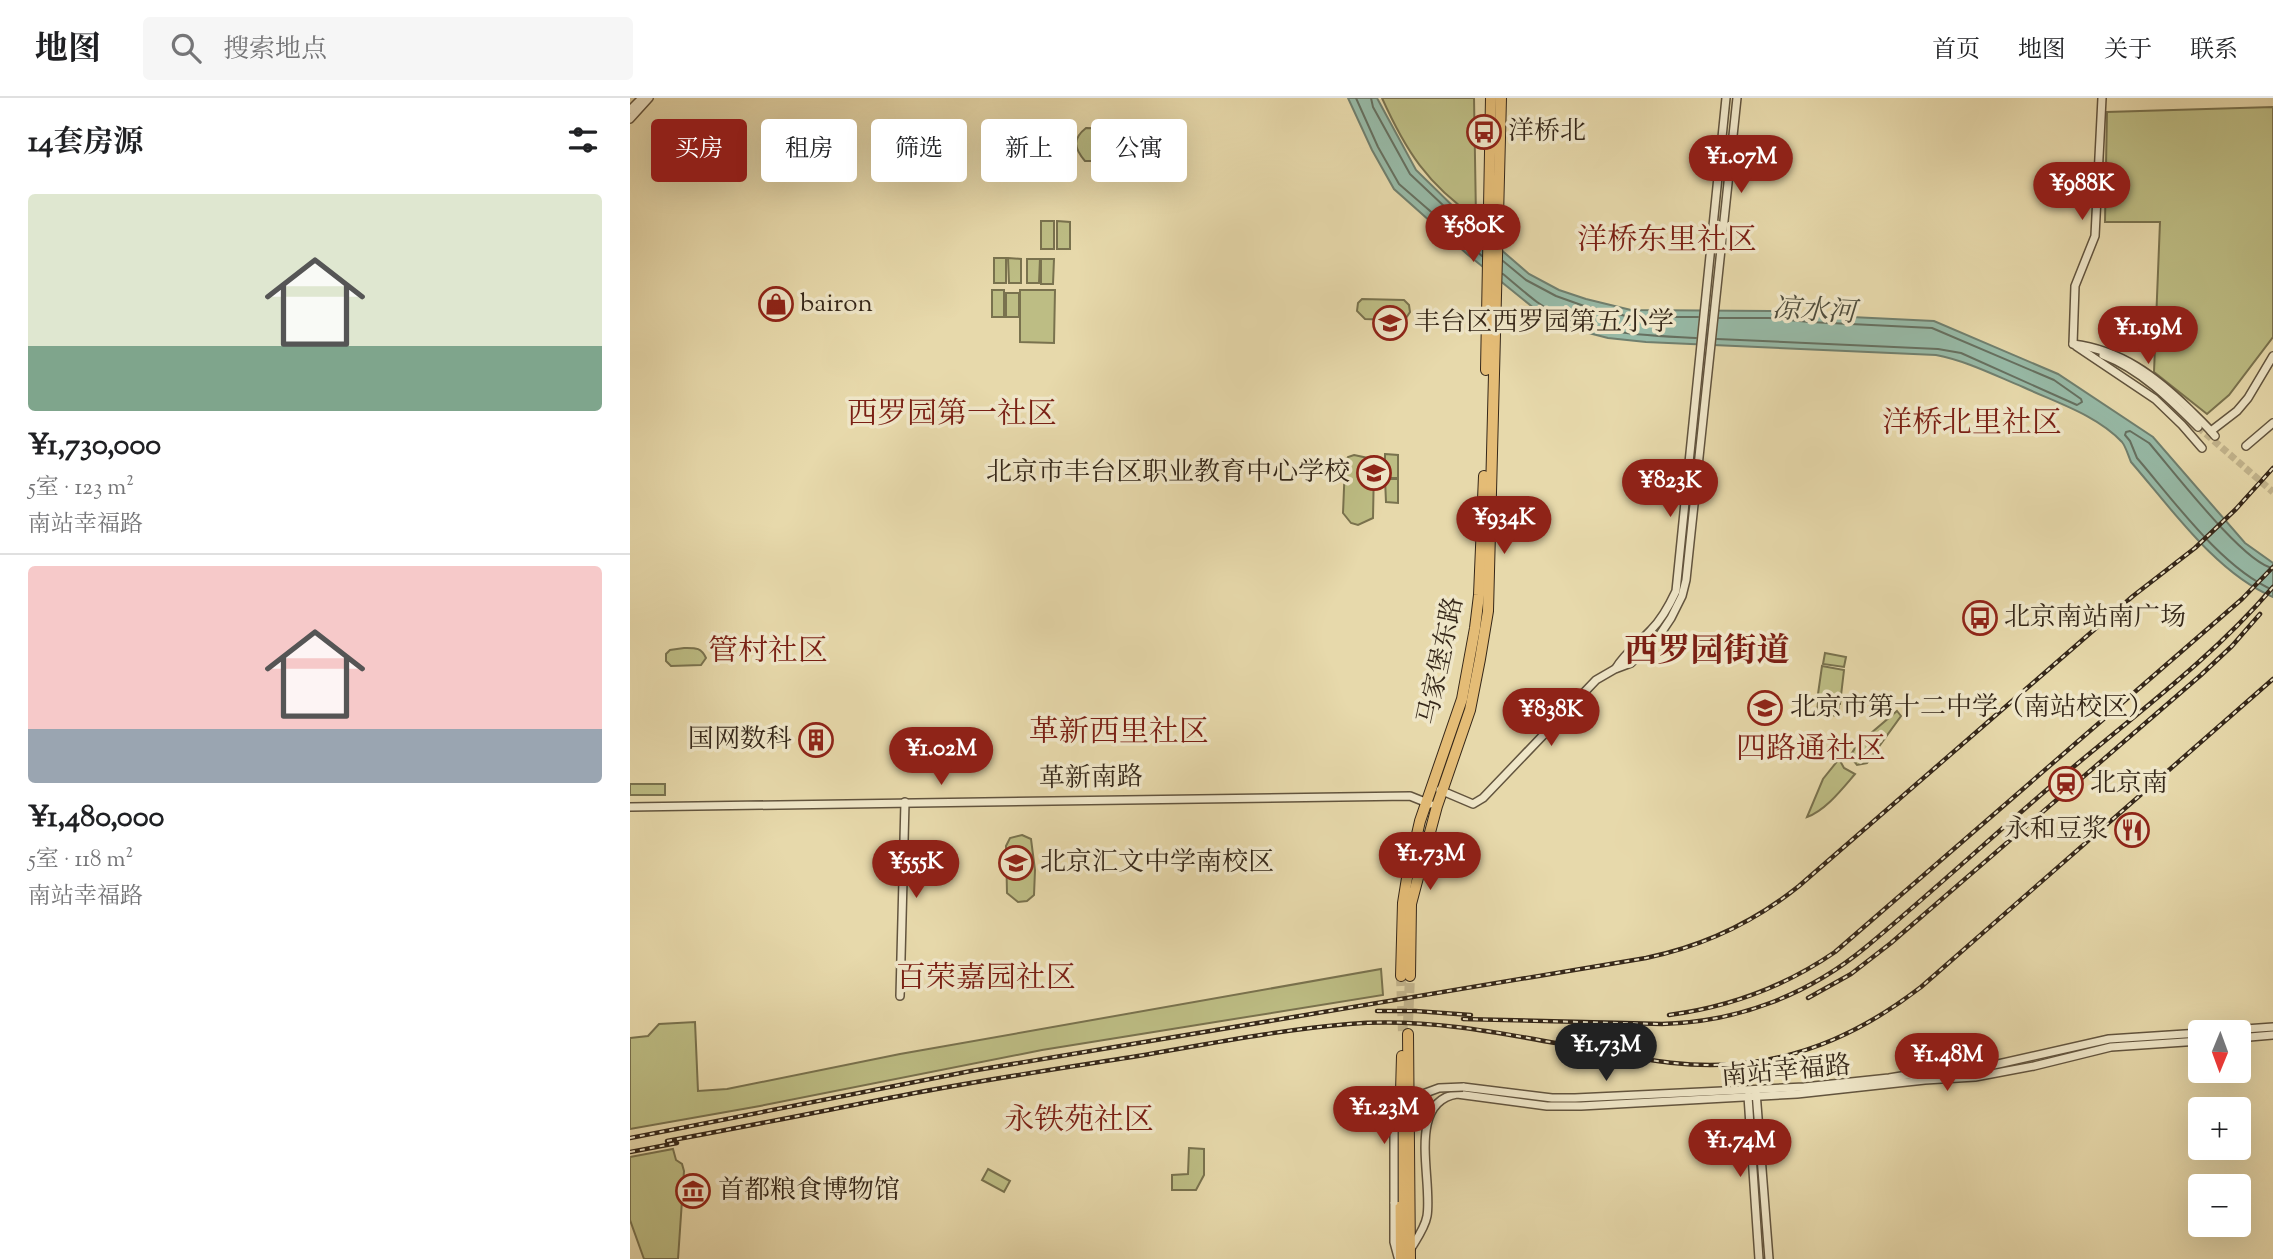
<!DOCTYPE html>
<html lang="zh">
<head>
<meta charset="utf-8">
<style>
	:root { --surface:#fff; --page:#f6f6f6; --text:#202124; --muted:#757577; --line:#e0e0e0; --accent:#8f2418 }
	body { margin:0; font-family:"Sorts Mill Goudy","Noto Serif SC",serif; background:var(--page); color:var(--text); height:100vh; display:flex; flex-direction:column; font-size:26px; white-space:nowrap }
	* { box-sizing:border-box; margin:0 }
	p { font-size:23px; color:var(--muted) }
	.icon { flex:none; width:38px; height:38px; fill:none; stroke:currentColor; stroke-width:2; stroke-linecap:round; stroke-linejoin:round }
	.map { position:relative; flex:1; overflow:hidden }
	.panel { display:flex; flex-direction:column; background:var(--surface); width:630px }
	.panel>* { flex:none }
	.top-card { position:absolute; left:21px; top:21px; width:665px; height:63px; display:flex; gap:14px }
	.needle { width:46px; rotate:181deg }
	.tools { position:absolute; left:1558px; top:922px; display:grid; gap:14px }
	.tools a { display:grid; place-items:center; width:63px; height:63px; border-radius:7px; background:var(--surface); box-shadow:0 7px 28px #0002; font-size:35px }
	.price { position:absolute; translate:-50% -60px; padding:0 16px; border-radius:24px; background:var(--accent); color:#fff; font-size:23px; line-height:46px; filter:drop-shadow(0 2px 4px #0008) }
	.price::after { content:''; position:absolute; left:50%; top:42px; width:21px; height:16px; margin-left:-10px; background:inherit; clip-path:polygon(0 0,100% 0,50% 100%) }
	.price.active { background:#222; color:#fff }
	ul { padding:0; list-style:none }
	li { display:grid; align-content:center; gap:14px; height:371px; padding:0 28px }
	li+li { border-top:2px solid var(--line) }
	li span { display:grid; place-items:center; height:217px; border-radius:7px; color:#555 }
	li>.icon { margin-inline-start:auto }
	span .icon { width:126px; height:126px; fill:#fffc; stroke-width:1 }
	li b { font-size:30px }
	h2 { display:flex; justify-content:space-between; align-items:center; height:84px; padding:0 28px; font-size:30px }
	.tag { padding:0 24px; border-radius:7px; background:var(--surface); box-shadow:0 7px 28px #0002; font-size:24px; line-height:63px }
	.tag.active { background:var(--accent); color:#fff }
	header { display:flex; align-items:center; gap:42px; box-sizing:border-box; height:98px; padding:0 35px; background:var(--surface); border-bottom:2px solid var(--line) }
	header strong { font-size:33px }
	nav { display:flex; gap:38px; margin-inline-start:auto; font-size:24px }
	.search { width:490px; height:63px; background:var(--page); display:flex; align-items:center; gap:18px; box-sizing:border-box; padding:0 24px; border-radius:7px; color:var(--muted); font-size:26px }
	main { display:flex; flex:1; min-height:0 }
	.map>svg:first-child { display:block }
</style>
</head>
<body>
<header>
<strong>地图</strong>
<div class="search"><svg class="icon" aria-label="search" viewBox="0 0 24 24"><circle cx="10" cy="10" r="6"/><path d="M15 15l6 6"/></svg>搜索地点</div>
<nav><a>首页</a><a>地图</a><a>关于</a><a>联系</a></nav>
</header>
<main>
<section class="panel">
<h2>14套房源<svg class="icon" aria-label="filters" viewBox="0 0 24 24"><path d="M4 7h16M4 17h16"/><circle cx="9" cy="7" r="2"/><circle cx="15" cy="17" r="2"/></svg></h2>
<ul>
<li><span style="background:linear-gradient(#dfe7d0 70%,#7fa58c 0)"><svg class="icon" aria-label="home" viewBox="0 0 24 24"><path d="M3 11l9-7 9 7M6 9v11h12V9"/></svg></span><div><b>¥1,730,000</b><p>5室 · 123 m²</p><p>南站幸福路</p></div></li>
<li><span style="background:linear-gradient(#f6c9c9 75%,#9aa5b1 0)"><svg class="icon" aria-label="home" viewBox="0 0 24 24"><path d="M3 11l9-7 9 7M6 9v11h12V9"/></svg></span><div><b>¥1,480,000</b><p>5室 · 118 m²</p><p>南站幸福路</p></div></li>
</ul>
</section>
<div class="map">
<svg width="1643" height="1161" viewBox="0 0 1643 1161">
	<rect width="100%" height="100%" fill="#e7d9ab"/>
	<filter id="stains"><feTurbulence type="fractalNoise" baseFrequency=".00286" numOctaves="4"/><feColorMatrix values="0 0 0 0 .2 0 0 0 0 .09 0 0 0 0 .02 0 0 0 .5 -.17"/></filter>
	<radialGradient id="worn" r=".72"><stop offset=".6" stop-color="#630" stop-opacity="0"/><stop offset="1" stop-color="#630" stop-opacity=".3"/></radialGradient>
	<g fill="#bdbd84" stroke="#79724e" stroke-width="2">
		<path d="M752,0H844L846,120C797,86 776,53 752,0Z"/>
		<path d="M1643,9V239L1599,297L1577,316L1524,274L1530,124H1475L1477,14Z"/>
		<path d="M456,30L503,31L511,35C516,47 515,55 505,63H455C444,50 442,41 456,30Z"/>
		<rect x="411" y="123" width="13" height="28"/>
		<path d="M427,123L440,124V151H427Z"/>
		<rect x="364" y="160" width="12" height="25"/>
		<path d="M378,160L391,161V185H379Z"/>
		<path d="M397,161H410L409,185H397Z"/>
		<path d="M411,161H424L423,186H411Z"/>
		<rect x="362" y="192" width="12" height="27"/>
		<path d="M390,192H425L424,245L390,244Z"/>
		<rect x="376" y="195" width="13" height="24"/>
		<path d="M732,201L774,202L779,207L780,214L776,220L760,222L735,221L727,213L728,205Z"/>
		<path d="M1501,209H1518L1517,242H1500Z"/>
		<path d="M755,356L768,357V380H755Z"/>
		<path d="M724,357L738,360L744,368L743,420L728,427L721,425L713,415L715,366L718,359Z"/>
		<path d="M755,381H768V405L756,404Z"/>
		<path d="M54,550C65,550 71,549 76,560L71,567L41,568L36,563V556L40,552Z"/>
		<path d="M1195,555L1216,559L1214,569L1193,566Z"/>
		<path d="M1192,568L1214,572L1210,606L1187,603Z"/>
		<path d="M1188,604L1209,607L1208,618L1187,615Z"/>
		<path d="M1267,613L1271,618L1237,665L1227,667L1220,658L1227,647Z"/>
		<path d="M1209,661L1214,670L1225,676C1212,691 1196,712 1177,719L1193,681Z"/>
		<rect x="0" y="686" width="35" height="11"/>
		<path d="M392,737L401,741L405,772L404,797L397,803L388,804L377,795L376,748L380,740Z"/>
		<path d="M751,871L753,897L412,952L130,1008L0,1031V940L18,938L29,926L65,924L68,993L97,991L270,956Z"/>
		<path d="M559,1050L574,1051V1077L566,1092H542V1077L558,1076Z"/>
		<path d="M43,1051L46,1062L52,1066L54,1073L48,1161H14L0,1122V1059Z"/>
		<path d="M358,1071L380,1083L374,1094L352,1082Z"/>
	</g>
	<path fill="#97baa7" stroke="#707f6e" stroke-width="2" d="M718,0H747L786,72L839,124L899,176L929,192L956,201L1001,212L1140,213L1180,217L1304,223L1428,276L1523,339L1615,445L1643,465V499C1586,475 1541,410 1501,364C1498,357 1496,349 1492,344C1467,317 1425,304 1393,289C1364,277 1337,263 1306,257L1016,244L978,240L943,231L905,211L837,156L764,91L742,52Z"/>
	<g fill="none" stroke-linecap="round" stroke-linejoin="round">
		<g stroke="#667060" stroke-width="2">
			<path d="M726,0L748,49L769,86L852,158"/>
			<path d="M741,0L743,9L780,76L852,144"/>
			<path d="M873,163L896,182L926,198L954,208L1000,219H1068"/>
			<path d="M873,176C884,185 895,195 907,204C953,237 1013,237 1066,240"/>
			<path d="M1087,241L1308,251L1331,255L1447,307L1452,304L1451,301L1424,282L1302,230L1180,224L1139,220H1089"/>
			<path d="M1643,470C1614,466 1541,370 1519,345L1500,333L1496,334L1495,337L1500,343L1507,360C1544,403 1592,470 1643,492"/>
		</g>
		<path stroke="#c3b58e" stroke-width="7" stroke-dasharray="7 3.5" stroke-linecap="butt" d="M1568,329L1643,394"/>
		<g stroke="#c3b58e" stroke-width="10" stroke-dasharray="10 5" stroke-linecap="butt">
			<path d="M771,878L773,936"/>
			<path d="M778,925L780,878"/>
		</g>
		<g stroke="#62543e" stroke-width="10">
			<g id="minor">
				<path d="M0,12L12,0"/>
				<path d="M0,21L19,0"/>
				<path d="M1443,246L1445,188L1465,138L1472,0"/>
				<path d="M1443,246C1491,252 1525,278 1559,311C1568,320 1577,328 1585,338"/>
				<path d="M1446,248L1525,301L1552,327L1572,350"/>
				<path d="M1473,257C1510,271 1541,302 1568,329"/>
				<path d="M1581,333L1607,313L1618,300L1643,258"/>
				<path d="M1616,348L1643,325"/>
				<path d="M986,570C995,555 1009,545 1021,532C1032,521 1039,508 1046,493L1096,0"/>
				<path d="M810,692L843,706L853,700L966,582L985,571L1001,565L1029,538L1041,520L1052,498L1056,482L1107,0"/>
				<path d="M0,709L780,698L800,706"/>
				<path d="M270,898L275,704"/>
				<path d="M1573,934L1643,929"/>
				<path d="M1608,940L1643,937"/>
				<path d="M833,989L922,1000H945L1174,989L1259,980L1302,973L1355,969L1479,941L1570,935"/>
				<path d="M1126,994L1139,1161"/>
				<path d="M1118,998L1129,1161"/>
				<path d="M764,1104V1144L768,1159"/>
				<path d="M780,1152C786,1142 795,1130 797,1118C803,1082 776,1004 827,996L917,1008H951L1167,996L1295,982L1345,979L1404,968L1481,949L1570,943"/>
			</g>
		</g>
		<g stroke="#352719" stroke-width="12">
			<g id="major">
				<path d="M856,272L861,0"/>
				<path d="M771,878L773,805L777,780L790,723L832,601L845,530L849,497L854,378"/>
				<path d="M780,878L781,806L807,708L840,612L850,561L858,513L871,0"/>
				<path d="M778,936L780,1161"/>
				<path d="M771,1161L770,1030L772,958"/>
			</g>
		</g>
		<use href="#minor" stroke="#efe6c8" stroke-width="7"/>
		<use href="#major" stroke="#e4bc76" stroke-width="10"/>
		<g stroke="#352719" stroke-width="4.5">
			<g id="rail">
				<path d="M1178,900L1221,876L1261,845L1571,577L1602,548L1630,516"/>
				<path d="M747,913H785L841,917"/>
				<path d="M1039,917C1100,909 1154,889 1205,854L1612,501L1643,469"/>
				<path d="M833,921L1032,926C1108,924 1178,897 1236,849C1306,791 1372,729 1441,671C1510,613 1584,558 1643,489"/>
				<path d="M0,1040L341,973L1016,860C1074,848 1123,825 1169,788L1503,498L1565,450L1606,411L1643,370"/>
				<path d="M37,1043C120,1028 202,1011 285,995C359,981 433,970 508,958C578,946 648,932 719,926C803,919 886,938 968,953C1013,961 1057,970 1103,966C1175,961 1235,932 1291,889L1643,581"/>
				<path d="M0,1054L47,1045"/>
			</g>
		</g>
		<use href="#rail" stroke="#efe6c8" stroke-width="2" stroke-dasharray="5" stroke-linecap="butt"/>
		<g stroke="#62543e" stroke-width="10" stroke-linecap="butt">
			<path id="minor-bridge" d="M764,1104V1032L775,1011L790,997L809,990L833,989"/>
		</g>
		<use href="#minor-bridge" stroke="#efe6c8" stroke-width="7"/>
	</g>
	<defs>
		<g id="bus-ring" transform="scale(1.75)"><circle r="9.5" fill="#efe6c8" stroke="#8f2418" stroke-width="1.5"/><path d="M-5-6H5V4H4V6H2V4H-2V6H-4V4H-5ZM-3.5-4V0h7V-4ZM-3.5 1.2v1.5H-2V1.2ZM2 1.2v1.5H3.5V1.2Z" fill="#8f2418"/></g>
		<g id="shop-ring" transform="scale(1.75)"><circle r="9.5" fill="#efe6c8" stroke="#8f2418" stroke-width="1.5"/><path d="M-5-2.5h2.3a2.7 3.5 0 0 1 5.4 0H5L5.5 6h-11ZM-1.5-2.5h3a1.5 2.3 0 0 0-3 0Z" fill="#8f2418"/></g>
		<g id="school-ring" transform="scale(1.75)"><circle r="9.5" fill="#efe6c8" stroke="#8f2418" stroke-width="1.5"/><path d="M0-5L7-2L0 1L-7-2ZM-4 1L0 2.5L4 1V4Q0 6-4 4Z" fill="#8f2418"/></g>
		<g id="building-ring" transform="scale(1.75)"><circle r="9.5" fill="#efe6c8" stroke="#8f2418" stroke-width="1.5"/><path d="M-4-6H4V6H1V3H-1V6H-4ZM-2.5-4.3h1.7v1.8h-1.7ZM.8-4.3h1.7v1.8H.8ZM-2.5-1h1.7V.8h-1.7ZM.8-1h1.7V.8H.8Z" fill="#8f2418"/></g>
		<g id="station-ring" transform="scale(1.75)"><circle r="9.5" fill="#efe6c8" stroke="#8f2418" stroke-width="1.5"/><path d="M-3-6H3Q5-6 5-4V2Q5 4 3 4L4.5 6H3L1.5 4h-3L-3 6H-4.5L-3 4Q-5 4-5 2V-4Q-5-6-3-6ZM-3.5-4v3h7v-3ZM-3.5 1v1.5H-2V1ZM2 1v1.5H3.5V1Z" fill="#8f2418"/></g>
		<g id="restaurant-ring" transform="scale(1.75)"><circle r="9.5" fill="#efe6c8" stroke="#8f2418" stroke-width="1.5"/><path d="M-5-6h1v4h1v-4h1v4h1v-4h1v5L-1.5 .5V6h-2V.5L-5-1ZM5-6V6H3V1.5H1.5Q1.5-4 5-6Z" fill="#8f2418"/></g>
		<g id="museum-ring" transform="scale(1.75)"><circle r="9.5" fill="#efe6c8" stroke="#8f2418" stroke-width="1.5"/><path d="M0-6L6-3V-2H-6V-3ZM-5-1h2V3h-2ZM-1-1h2V3h-2ZM3-1h2V3H3ZM-6 4H6V6H-6Z" fill="#8f2418"/></g>
	</defs>
	<g fill-rule="evenodd">
		<use href="#bus-ring" x="854" y="34"/>
		<use href="#shop-ring" x="146" y="206"/>
		<use href="#school-ring" x="760" y="225"/>
		<use href="#school-ring" x="744" y="375"/>
		<use href="#bus-ring" x="1350" y="520"/>
		<use href="#school-ring" x="1135" y="610"/>
		<use href="#building-ring" x="186" y="642"/>
		<use href="#station-ring" x="1436" y="686"/>
		<use href="#restaurant-ring" x="1502" y="732"/>
		<use href="#school-ring" x="386" y="765"/>
		<use href="#museum-ring" x="63" y="1093"/>
	</g>
	<g text-anchor="middle" dominant-baseline="central" stroke-width="7" stroke-linejoin="round" paint-order="stroke">
		<g font-size="26" fill="#352719" stroke="#efe6c8" text-anchor="start">
			<text x="878" y="34">洋桥北</text>
			<text x="170" y="206">bairon</text>
			<text x="784" y="225">丰台区西罗园第五小学</text>
			<text x="720" y="375" text-anchor="end">北京市丰台区职业教育中心学校</text>
			<text x="1374" y="520">北京南站南广场</text>
			<text x="1160" y="610">北京市第十二中学（南站校区）</text>
			<text x="162" y="642" text-anchor="end">国网数科</text>
			<text x="1460" y="686">北京南</text>
			<text x="1478" y="732" text-anchor="end">永和豆浆</text>
			<text x="410" y="765">北京汇文中学南校区</text>
			<text x="88" y="1093">首都粮食博物馆</text>
		</g>
		<g font-size="26" fill="#352719" stroke="#efe6c8">
			<text transform="translate(812 563) rotate(-78)">马家堡东路</text>
			<text transform="translate(461 681) rotate(-1)">革新南路</text>
			<text transform="translate(1156 974) rotate(-5)">南站幸福路</text>
		</g>
		<g font-size="28" font-style="italic" fill="#4e4c3c" stroke="#efe6c8">
			<text transform="translate(1184 214) rotate(3)">凉水河</text>
		</g>
		<g font-size="30" fill="#7a1f14" stroke="#efe6c8">
			<text x="1037" y="143">洋桥东里社区</text>
			<text x="322" y="317">西罗园第一社区</text>
			<text x="1342" y="326">洋桥北里社区</text>
			<text x="138" y="554">管村社区</text>
			<text x="489" y="635">革新西里社区</text>
			<text x="1181" y="652">四路通社区</text>
			<text x="356" y="881">百荣嘉园社区</text>
			<text x="449" y="1023">永铁苑社区</text>
		</g>
		<g font-size="33" font-weight="bold" fill="#7a1f14" stroke="#efe6c8">
			<text x="1077" y="555">西罗园街道</text>
		</g>
	</g>
	<rect width="100%" height="100%" filter="url(#stains)"/>
	<rect width="100%" height="100%" fill="url(#worn)"/>
</svg>
<div class="tools">
<a><svg class="needle" viewBox="-14 -14 28 28"><path d="M0-13l5 13h-10z" fill="#e53935"/><path d="M0 13l5-13h-10z" fill="#757577"/></svg></a>
<a>+</a>
<a>−</a>
</div>
<b class="price" style="left:1111px;top:97px">¥1.07M</b>
<b class="price" style="left:1452px;top:124px">¥988K</b>
<b class="price" style="left:843px;top:166px">¥580K</b>
<b class="price" style="left:1518px;top:268px">¥1.19M</b>
<b class="price" style="left:1040px;top:421px">¥823K</b>
<b class="price" style="left:874px;top:458px">¥934K</b>
<b class="price" style="left:921px;top:650px">¥838K</b>
<b class="price" style="left:311px;top:689px">¥1.02M</b>
<b class="price" style="left:800px;top:794px">¥1.73M</b>
<b class="price" style="left:286px;top:802px">¥555K</b>
<b class="price active" style="left:976px;top:985px">¥1.73M</b>
<b class="price" style="left:1317px;top:995px">¥1.48M</b>
<b class="price" style="left:754px;top:1048px">¥1.23M</b>
<b class="price" style="left:1110px;top:1081px">¥1.74M</b>
<div class="top-card">
<a class="tag active">买房</a>
<a class="tag">租房</a>
<a class="tag">筛选</a>
<a class="tag">新上</a>
<a class="tag">公寓</a>
</div>
</div>
</main>
</body>
</html>
